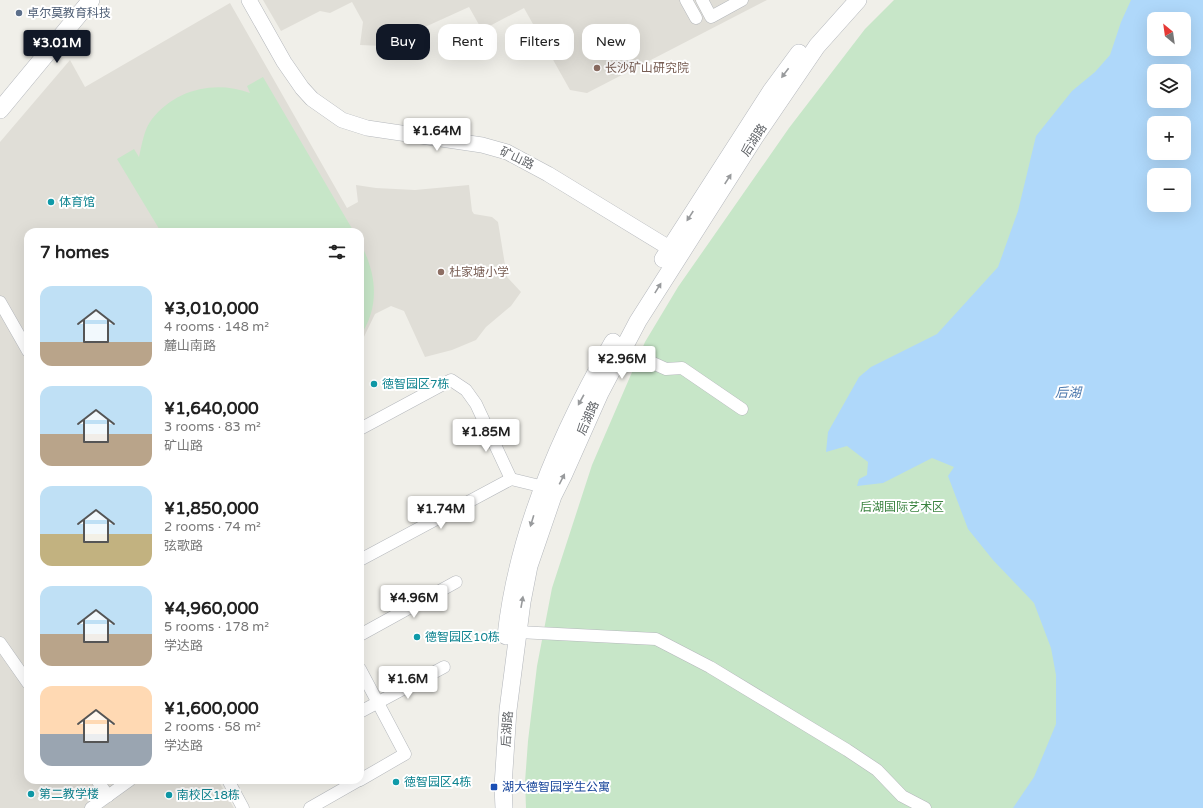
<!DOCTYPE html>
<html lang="en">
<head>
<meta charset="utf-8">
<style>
	:root { --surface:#fff; --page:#f6f6f6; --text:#222; --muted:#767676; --accent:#111827 }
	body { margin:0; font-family:"Varela Round","Noto Sans SC",sans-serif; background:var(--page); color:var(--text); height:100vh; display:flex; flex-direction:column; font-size:15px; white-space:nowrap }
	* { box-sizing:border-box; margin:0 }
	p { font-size:13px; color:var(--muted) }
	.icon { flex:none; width:22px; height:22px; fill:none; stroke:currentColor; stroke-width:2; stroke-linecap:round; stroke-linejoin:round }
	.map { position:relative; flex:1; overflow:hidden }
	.drawer { position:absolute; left:24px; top:228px; width:340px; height:556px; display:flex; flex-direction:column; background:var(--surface); border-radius:12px; box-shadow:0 4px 16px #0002 }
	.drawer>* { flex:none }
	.guide { position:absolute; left:376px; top:24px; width:380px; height:36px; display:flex; gap:8px }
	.needle { width:26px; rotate:331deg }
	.controls { position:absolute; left:1147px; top:12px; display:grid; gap:8px }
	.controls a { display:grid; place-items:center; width:44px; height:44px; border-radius:8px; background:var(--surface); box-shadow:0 4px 16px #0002; font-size:20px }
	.price { position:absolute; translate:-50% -34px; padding:0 9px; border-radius:4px; background:#fff; color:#222; font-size:13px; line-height:26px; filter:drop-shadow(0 1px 2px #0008) }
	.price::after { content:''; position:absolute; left:50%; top:24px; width:12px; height:9px; margin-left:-6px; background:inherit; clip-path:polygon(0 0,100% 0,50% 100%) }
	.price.current { background:var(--accent); color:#fff }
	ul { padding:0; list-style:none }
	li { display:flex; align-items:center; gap:12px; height:100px; padding:0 16px }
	li span { display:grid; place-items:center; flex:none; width:112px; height:80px; border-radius:12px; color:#555 }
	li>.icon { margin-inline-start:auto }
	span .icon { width:48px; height:48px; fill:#fffc; stroke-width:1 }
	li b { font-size:17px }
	h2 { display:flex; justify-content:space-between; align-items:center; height:48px; padding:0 16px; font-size:17px }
	.tag { padding:0 14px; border-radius:12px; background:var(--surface); box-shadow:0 4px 16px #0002; font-size:14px; line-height:36px }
	.tag.current { background:var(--accent); color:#fff }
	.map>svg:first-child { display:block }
</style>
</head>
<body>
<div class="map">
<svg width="1203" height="808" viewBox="0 0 1203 808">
	<rect width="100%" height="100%" fill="#f0efe9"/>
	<g fill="#e0ded7">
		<path d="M263,0H767L587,93L570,90L524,8L482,30L469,7L383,46L360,45L363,22L352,2L330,13L320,11L281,31Z"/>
		<path d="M230,3L347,208L358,202L356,185L376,188L415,190L469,185L472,211L474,214L492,217L498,222L507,277L521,292L511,306L486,327L476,340L452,350L425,357L404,311L391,306L375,314L360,345V232H28V780H218L234,808H0V142L70,60L85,87Z"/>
	</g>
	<g fill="#c7e6c8" fill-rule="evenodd">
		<path d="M894,0H1203V808H526L525,782L528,741L537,666L552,588L592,465L645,342L678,287L789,128L865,29ZM1154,19H1184V49H1154ZM1154,71H1184V101H1154ZM1154,123H1184V153H1154ZM1154,175H1184V205H1154Z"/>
		<path d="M263,77L354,232H161L117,159L134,149L139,157C142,144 144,129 152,119C176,89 215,80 250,93L247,86Z"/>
		<path d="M360,242C376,273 381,305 360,336Z"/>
	</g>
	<path fill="#afd8fa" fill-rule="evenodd" d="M1131,0H1203V808H1013L1034,777L1056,724V675L1051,648L1034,603L993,560L968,529L948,476L954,467L932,458L883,483L857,486L859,479L867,475L868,462L847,446L826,452L828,432L859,377L871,367L937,334L998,267L1018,211L1036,136L1072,91L1095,72L1110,55L1121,22ZM1154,19H1184V49H1154ZM1154,71H1184V101H1154ZM1154,123H1184V153H1154ZM1154,175H1184V205H1154Z"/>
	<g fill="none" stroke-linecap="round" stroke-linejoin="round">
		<g stroke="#b5b8bc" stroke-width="13">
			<g id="minor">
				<path d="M686,0L696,18"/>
				<path d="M702,0L711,17L742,0"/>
				<path d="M0,302L28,351"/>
				<path d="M622,349L666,369L682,368L742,409"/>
				<path d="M360,429L451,380L466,390L476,404L511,479L544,487"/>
				<path d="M360,560L511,479"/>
				<path d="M518,632L656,639L710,667L847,750L877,770L902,796L925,808"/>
				<path d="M360,635L456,582"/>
				<path d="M0,643L28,683"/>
				<path d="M360,669L405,754L360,780"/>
				<path d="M360,712L444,667"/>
				<path d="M97,780L108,796"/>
				<path d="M228,780L243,808"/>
				<path d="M91,808L130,780"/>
				<path d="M310,808L359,780"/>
			</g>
		</g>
		<g stroke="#b5b8bc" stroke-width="16">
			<path id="tertiary" d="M249,0L284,62L302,88L312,99L342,120L367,128L482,145L507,152L548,174L679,254"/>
		</g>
		<g stroke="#b4b7bc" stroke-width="18">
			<g id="secondary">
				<path d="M0,110L91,0"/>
				<path d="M663,259L771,91L799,53"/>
				<path d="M506,636C517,532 561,432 613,342"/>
				<path d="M504,808L503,786L508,710L522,602L529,566L553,496L563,476L600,393L638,321L755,137L817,46L858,0"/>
			</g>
		</g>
		<use href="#minor" stroke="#fff" stroke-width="12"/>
		<use href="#tertiary" stroke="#fff" stroke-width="15"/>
		<use href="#secondary" stroke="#fff" stroke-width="17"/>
	</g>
	<defs><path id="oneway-solid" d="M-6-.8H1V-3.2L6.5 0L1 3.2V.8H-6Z"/></defs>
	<g fill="#989a9c">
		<use href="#oneway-solid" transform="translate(785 73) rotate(127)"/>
		<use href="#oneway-solid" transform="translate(728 179) rotate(-57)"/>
		<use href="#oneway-solid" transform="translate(690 216) rotate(123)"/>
		<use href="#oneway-solid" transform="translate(658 288) rotate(-58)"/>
		<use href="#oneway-solid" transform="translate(581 400) rotate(119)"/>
		<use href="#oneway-solid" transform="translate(562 479) rotate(-63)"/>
		<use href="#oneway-solid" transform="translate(532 521) rotate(107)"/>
		<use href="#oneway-solid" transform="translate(522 602) rotate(-80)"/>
	</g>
	<circle fill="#5c6f8a" stroke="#fff" stroke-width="1.5" cx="19" cy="13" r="4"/>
	<g fill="#8d6e63" stroke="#fff" stroke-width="1.5">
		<circle cx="597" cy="68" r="4"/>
		<circle cx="441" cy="272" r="4"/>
	</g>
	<g fill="#0f9aa8" stroke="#fff" stroke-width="1.5">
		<circle cx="51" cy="202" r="4"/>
		<circle cx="374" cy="384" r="4"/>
		<circle cx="417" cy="637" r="4"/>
		<circle cx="396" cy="782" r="4"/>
		<circle cx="31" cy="794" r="4"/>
		<circle cx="169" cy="795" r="4"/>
	</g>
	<rect fill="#1a4fb4" stroke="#fff" stroke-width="1.5" x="490" y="783" width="8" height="8" rx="2"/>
	<g text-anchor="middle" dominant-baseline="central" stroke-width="4" stroke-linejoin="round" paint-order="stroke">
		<g font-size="12" fill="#4e5e75" stroke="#fff" text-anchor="start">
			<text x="27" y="13">卓尔莫教育科技</text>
		</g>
		<g font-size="12" fill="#785e54" stroke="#fff" text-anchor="start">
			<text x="605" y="68">长沙矿山研究院</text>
			<text x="449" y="272">杜家塘小学</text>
		</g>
		<g font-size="12" fill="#606367" stroke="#fff">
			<text transform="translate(754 140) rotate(-57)">后湖路</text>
			<text transform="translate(517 158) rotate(25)">矿山路</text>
			<text transform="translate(588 418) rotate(-66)">后湖路</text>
			<text transform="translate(507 729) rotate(-86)">后湖路</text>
		</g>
		<g font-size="12" fill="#0d838f" stroke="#fff" text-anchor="start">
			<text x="59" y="202">体育馆</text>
			<text x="382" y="384">徳智园区7栋</text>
			<text x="425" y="637">德智园区10栋</text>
			<text x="404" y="782">徳智园区4栋</text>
			<text x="39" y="794">第二教学楼</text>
			<text x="177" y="795">南校区18栋</text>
		</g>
		<g font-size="12" fill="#3b8340" stroke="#fff">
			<text x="902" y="507">后湖国际艺术区</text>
		</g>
		<g font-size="12" fill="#164399" stroke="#fff" text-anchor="start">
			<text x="502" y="787">湖大德智园学生公寓</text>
		</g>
		<g font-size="13" font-style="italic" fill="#4b78ad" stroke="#fff">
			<text x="1068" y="393">后湖</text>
		</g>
	</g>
</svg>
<div class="controls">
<a><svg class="needle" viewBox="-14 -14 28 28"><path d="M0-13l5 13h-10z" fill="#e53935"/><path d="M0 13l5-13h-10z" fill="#767676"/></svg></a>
<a><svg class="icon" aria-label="layers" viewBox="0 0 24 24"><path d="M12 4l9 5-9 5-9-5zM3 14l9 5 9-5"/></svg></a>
<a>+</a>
<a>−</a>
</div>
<b class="price current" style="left:57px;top:64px">¥3.01M</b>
<b class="price" style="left:437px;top:152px">¥1.64M</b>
<b class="price" style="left:622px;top:380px">¥2.96M</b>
<b class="price" style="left:486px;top:453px">¥1.85M</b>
<b class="price" style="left:441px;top:530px">¥1.74M</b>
<b class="price" style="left:414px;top:619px">¥4.96M</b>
<b class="price" style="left:408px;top:700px">¥1.6M</b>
<div class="guide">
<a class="tag current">Buy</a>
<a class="tag">Rent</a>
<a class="tag">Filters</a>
<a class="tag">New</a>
</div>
<section class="drawer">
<h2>7 homes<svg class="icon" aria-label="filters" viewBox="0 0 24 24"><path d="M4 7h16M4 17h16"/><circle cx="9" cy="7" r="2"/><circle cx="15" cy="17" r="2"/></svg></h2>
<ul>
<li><span style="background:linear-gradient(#bfe0f5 70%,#b9a48a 0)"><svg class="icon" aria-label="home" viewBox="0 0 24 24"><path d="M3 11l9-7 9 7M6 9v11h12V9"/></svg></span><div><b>¥3,010,000</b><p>4 rooms · 148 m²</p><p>麓山南路</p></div></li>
<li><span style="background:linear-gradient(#bfe0f5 60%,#b9a48a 0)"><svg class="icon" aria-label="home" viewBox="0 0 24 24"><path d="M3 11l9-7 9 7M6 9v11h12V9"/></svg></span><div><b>¥1,640,000</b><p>3 rooms · 83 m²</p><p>矿山路</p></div></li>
<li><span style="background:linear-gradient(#bfe0f5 60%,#c2b280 0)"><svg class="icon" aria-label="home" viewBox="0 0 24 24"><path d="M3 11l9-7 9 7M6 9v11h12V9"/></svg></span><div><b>¥1,850,000</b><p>2 rooms · 74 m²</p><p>弦歌路</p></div></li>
<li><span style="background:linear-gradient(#bfe0f5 60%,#b9a48a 0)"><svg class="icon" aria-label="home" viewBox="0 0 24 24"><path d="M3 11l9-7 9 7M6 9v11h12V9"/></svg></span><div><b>¥4,960,000</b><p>5 rooms · 178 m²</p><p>学达路</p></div></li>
<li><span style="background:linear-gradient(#ffd9b3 60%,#9aa5b1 0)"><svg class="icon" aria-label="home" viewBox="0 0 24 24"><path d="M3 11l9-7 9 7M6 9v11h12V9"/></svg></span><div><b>¥1,600,000</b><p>2 rooms · 58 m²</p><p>学达路</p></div></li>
</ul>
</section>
</div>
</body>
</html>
